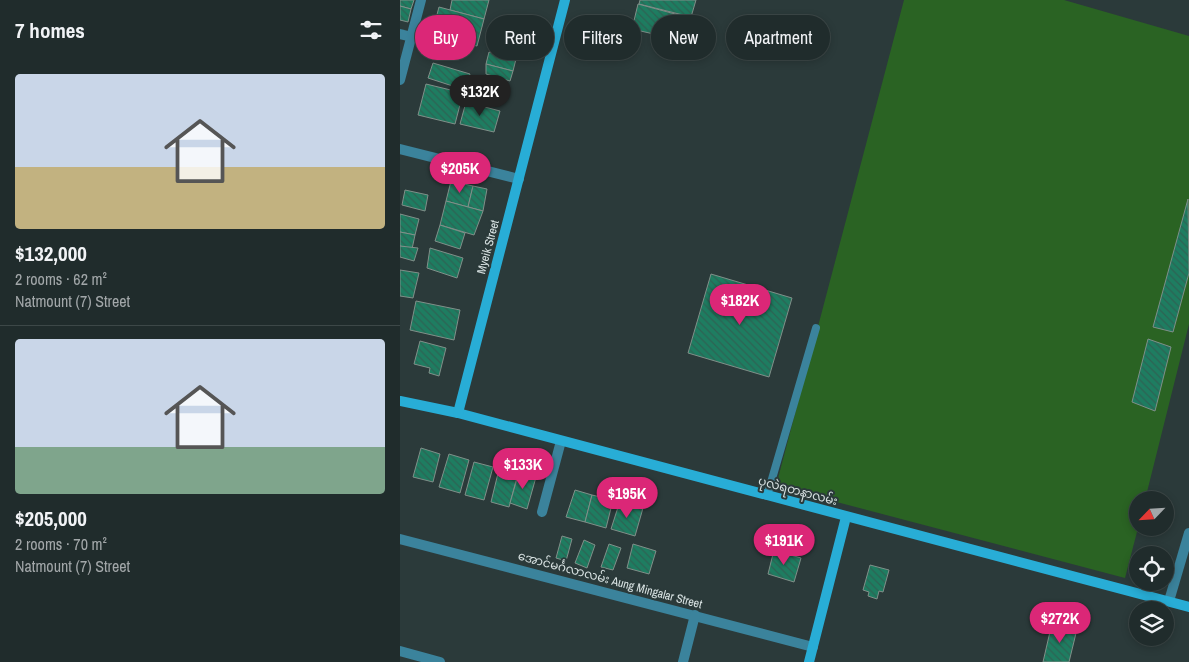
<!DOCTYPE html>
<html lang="en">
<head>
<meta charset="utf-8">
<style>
	:root { --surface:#202c2c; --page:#2d3838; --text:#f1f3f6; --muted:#a2a7a9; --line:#3d4848; --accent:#db2777 }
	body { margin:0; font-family:"Archivo Narrow","Noto Sans Myanmar",sans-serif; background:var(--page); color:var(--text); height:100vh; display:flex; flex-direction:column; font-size:19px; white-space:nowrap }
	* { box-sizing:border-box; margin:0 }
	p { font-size:16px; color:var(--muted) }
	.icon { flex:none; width:28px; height:28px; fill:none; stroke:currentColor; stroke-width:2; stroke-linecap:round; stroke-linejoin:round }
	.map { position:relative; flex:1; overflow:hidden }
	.details { display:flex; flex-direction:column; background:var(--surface); width:400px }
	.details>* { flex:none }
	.banner { position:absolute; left:15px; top:15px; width:475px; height:45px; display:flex; gap:10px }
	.needle { width:32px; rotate:245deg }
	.controls { position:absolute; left:729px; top:491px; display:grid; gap:10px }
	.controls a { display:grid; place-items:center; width:45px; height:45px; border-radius:50%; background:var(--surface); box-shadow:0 2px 8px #0003,0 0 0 1px var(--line); font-size:25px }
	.price { position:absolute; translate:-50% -42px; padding:0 11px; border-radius:18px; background:var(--accent); color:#fff; font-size:16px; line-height:32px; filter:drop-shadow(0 1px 2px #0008) }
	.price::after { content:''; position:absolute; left:50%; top:30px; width:15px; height:11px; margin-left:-8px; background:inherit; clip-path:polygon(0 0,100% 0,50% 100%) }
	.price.current { background:#222; color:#fff }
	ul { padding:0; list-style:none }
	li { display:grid; align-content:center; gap:10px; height:265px; padding:0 15px }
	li+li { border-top:1px solid var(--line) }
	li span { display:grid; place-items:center; height:155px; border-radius:5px; color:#555 }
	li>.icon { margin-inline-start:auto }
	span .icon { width:90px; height:90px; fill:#fffc; stroke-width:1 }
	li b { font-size:21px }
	h2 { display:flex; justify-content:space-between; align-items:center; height:60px; padding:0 15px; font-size:21px }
	.chip { padding:0 18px; border-radius:22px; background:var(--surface); box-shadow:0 2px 8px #0003,0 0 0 1px var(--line); font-size:18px; line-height:45px }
	.chip.current { background:var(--accent); color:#fff }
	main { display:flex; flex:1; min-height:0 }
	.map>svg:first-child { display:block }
</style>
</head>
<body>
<main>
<section class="details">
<h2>7 homes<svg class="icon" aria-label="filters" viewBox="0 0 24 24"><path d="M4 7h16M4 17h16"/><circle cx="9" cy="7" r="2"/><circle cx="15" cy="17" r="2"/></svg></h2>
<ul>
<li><span style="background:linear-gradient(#c9d6e8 60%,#c2b280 0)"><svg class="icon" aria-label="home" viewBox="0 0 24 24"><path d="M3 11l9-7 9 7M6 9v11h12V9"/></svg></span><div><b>$132,000</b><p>2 rooms · 62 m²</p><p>Natmount (7) Street</p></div></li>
<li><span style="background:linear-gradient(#c9d6e8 70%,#7fa58c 0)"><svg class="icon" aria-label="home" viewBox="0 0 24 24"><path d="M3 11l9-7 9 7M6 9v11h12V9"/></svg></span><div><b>$205,000</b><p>2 rooms · 70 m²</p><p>Natmount (7) Street</p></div></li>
</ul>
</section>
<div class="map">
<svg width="789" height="662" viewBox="0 0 789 662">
	<defs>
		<pattern id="building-back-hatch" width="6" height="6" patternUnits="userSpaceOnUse" patternTransform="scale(1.25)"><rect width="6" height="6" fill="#1e7d61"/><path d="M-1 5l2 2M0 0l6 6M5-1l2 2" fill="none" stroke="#2e6354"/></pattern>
	</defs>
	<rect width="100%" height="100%" fill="#2b3a3a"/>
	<path fill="#2a6323" d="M504,0H664L789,36V324L745,500H738V528L725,578L376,486Z"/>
	<g fill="url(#building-back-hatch)" stroke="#808f89">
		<path d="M0,0H14L11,9L0,6Z"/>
		<path d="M52,0H89L84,19L50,10Z"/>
		<path d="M240,0H296L291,17L239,4Z"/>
		<path d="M238,4L290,18L284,41L232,29Z"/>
		<path d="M0,6L11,9L8,22L0,20Z"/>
		<path d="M39,7L84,19L77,46L32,34Z"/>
		<path d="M97,29L116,34L110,58L91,53Z"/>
		<path d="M89,52L116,59L113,71L86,64Z"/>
		<path d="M33,63L70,74L65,90L28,78Z"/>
		<path d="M86,64L113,71L110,81L86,74Z"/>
		<path d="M26,84L63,93L55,124L18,115Z"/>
		<path d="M66,102L100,111L94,132L60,124Z"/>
		<path d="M51,181L73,186L68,207L46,201Z"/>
		<path d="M73,186L87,189L83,211L68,207Z"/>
		<path d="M5,190L28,195L25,211L2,205Z"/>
		<path d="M788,199L789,273L773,332L753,327Z"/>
		<path d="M46,201L83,211L74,235L40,225Z"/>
		<path d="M0,214L19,219L15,235L0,232Z"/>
		<path d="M40,225L65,233L60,249L35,241Z"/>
		<path d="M0,232L15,235L12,249L0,246Z"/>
		<path d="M0,246L18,248L14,261L0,257Z"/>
		<path d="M30,248L63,258L57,278L27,268Z"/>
		<path d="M0,270L19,273L13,298L0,296Z"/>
		<path d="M311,274L392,298L369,377L288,353Z"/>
		<path d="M16,301L60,310L54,340L10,330Z"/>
		<path d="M748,339L771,347L755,411L732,402Z"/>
		<path d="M20,341L46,348L39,376L29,373L30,368L14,364Z"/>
		<path d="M21,448L40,454L33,482L13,477Z"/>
		<path d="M49,454L69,460L60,493L39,487Z"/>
		<path d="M101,461L120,466L109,507L91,502Z"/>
		<path d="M74,462L93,467L84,500L65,495Z"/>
		<path d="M119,472L136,477L127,509L110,503Z"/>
		<path d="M175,490L192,495L185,522L166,517Z"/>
		<path d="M192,495L213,500L206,528L185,522Z"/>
		<path d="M220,501L243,508L235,536L211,529Z"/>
		<path d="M162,536L172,539L166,561L156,558Z"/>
		<path d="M184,540L195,545L187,568L175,563Z"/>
		<path d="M209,544L221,548L213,570L201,567Z"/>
		<path d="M233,544L256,551L249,574L227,568Z"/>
		<path d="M374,550L401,558L394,582L368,574Z"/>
		<path d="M470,565L489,570L483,592L479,591L477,599L468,596L469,592L463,590Z"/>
		<path d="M652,623L677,629L669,662H643Z"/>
	</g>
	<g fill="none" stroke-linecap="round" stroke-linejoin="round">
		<path stroke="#3b839c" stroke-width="8" d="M367,496L416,328"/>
		<g stroke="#3b839c" stroke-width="10">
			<path d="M0,34L12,37"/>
			<path d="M0,80L21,0"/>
			<path d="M0,149L119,179"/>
			<path d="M142,512L161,441"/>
			<path d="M0,539L413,647"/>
			<path d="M769,601L789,533"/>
			<path d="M0,651L40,662"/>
			<path d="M283,662L295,615"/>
		</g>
		<g stroke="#28add6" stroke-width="10">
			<path d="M0,401L58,413L789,607"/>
			<path d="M58,413L165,0"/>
			<path d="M409,662L446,517"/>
		</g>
	</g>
	<g text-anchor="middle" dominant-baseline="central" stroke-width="4" stroke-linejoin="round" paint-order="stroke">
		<g font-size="12" fill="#d9e3e3" stroke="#2b3a3a">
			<text transform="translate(88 247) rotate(-75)">Myeik Street</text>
			<text transform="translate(398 491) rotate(15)">ပုလဲရတနာလမ်း</text>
			<text transform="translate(210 580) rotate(15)">အောင်မင်္ဂလာလမ်း Aung Mingalar Street</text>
		</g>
	</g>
</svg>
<div class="controls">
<a><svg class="needle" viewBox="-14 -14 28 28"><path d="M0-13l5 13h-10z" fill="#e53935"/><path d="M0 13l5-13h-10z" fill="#a2a7a9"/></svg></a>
<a><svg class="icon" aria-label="locate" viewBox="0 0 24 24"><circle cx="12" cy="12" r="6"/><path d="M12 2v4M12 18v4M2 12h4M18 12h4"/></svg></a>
<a><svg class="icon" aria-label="layers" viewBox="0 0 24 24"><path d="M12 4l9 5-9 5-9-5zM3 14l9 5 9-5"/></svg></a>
</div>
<b class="price current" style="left:80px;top:117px">$132K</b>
<b class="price" style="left:60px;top:194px">$205K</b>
<b class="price" style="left:340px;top:326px">$182K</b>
<b class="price" style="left:123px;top:490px">$133K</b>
<b class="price" style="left:227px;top:519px">$195K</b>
<b class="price" style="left:384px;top:566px">$191K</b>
<b class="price" style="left:660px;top:644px">$272K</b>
<div class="banner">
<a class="chip current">Buy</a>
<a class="chip">Rent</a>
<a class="chip">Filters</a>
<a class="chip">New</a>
<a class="chip">Apartment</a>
</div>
</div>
</main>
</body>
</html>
